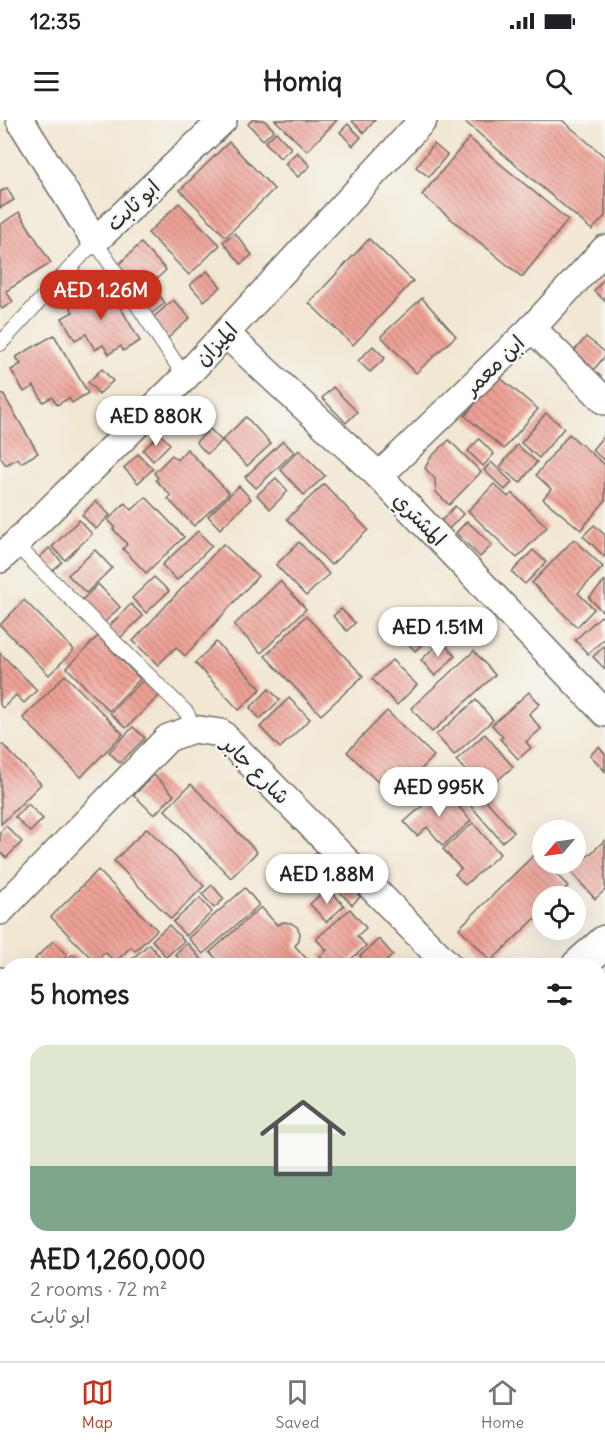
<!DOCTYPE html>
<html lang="en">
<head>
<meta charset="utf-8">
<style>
	:root { --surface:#fff; --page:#f2f2f2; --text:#202124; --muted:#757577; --line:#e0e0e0; --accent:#c8321e }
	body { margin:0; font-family:Delius,"Playpen Sans Arabic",sans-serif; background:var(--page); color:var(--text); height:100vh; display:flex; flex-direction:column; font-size:22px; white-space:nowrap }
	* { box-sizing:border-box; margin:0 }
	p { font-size:20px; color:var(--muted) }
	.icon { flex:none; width:33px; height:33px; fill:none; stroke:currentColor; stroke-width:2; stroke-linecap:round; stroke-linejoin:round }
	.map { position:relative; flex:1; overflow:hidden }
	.details { position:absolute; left:0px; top:838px; width:606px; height:404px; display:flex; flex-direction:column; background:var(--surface); border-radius:24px 24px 0 0; box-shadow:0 6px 24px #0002 }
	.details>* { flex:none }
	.needle { width:39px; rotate:241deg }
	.controls { position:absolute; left:532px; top:700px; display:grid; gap:12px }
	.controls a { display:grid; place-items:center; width:54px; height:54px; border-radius:50%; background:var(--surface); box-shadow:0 6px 24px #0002; font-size:30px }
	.price { position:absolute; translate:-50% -51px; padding:0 14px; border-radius:21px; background:#fff; color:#222; font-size:20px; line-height:39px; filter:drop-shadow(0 2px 3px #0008) }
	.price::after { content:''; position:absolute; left:50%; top:36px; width:18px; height:14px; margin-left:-9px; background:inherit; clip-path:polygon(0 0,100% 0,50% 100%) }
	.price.active { background:var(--accent); color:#fff }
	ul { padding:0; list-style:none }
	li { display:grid; align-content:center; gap:12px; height:318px; padding:0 30px }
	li+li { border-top:2px solid var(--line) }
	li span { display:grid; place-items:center; height:186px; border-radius:18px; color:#555 }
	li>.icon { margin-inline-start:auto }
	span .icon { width:108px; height:108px; fill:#fffc; stroke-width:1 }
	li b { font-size:26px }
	h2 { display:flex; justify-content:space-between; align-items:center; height:72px; padding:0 30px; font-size:26px }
	.status { display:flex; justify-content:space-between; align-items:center; height:42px; padding:0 30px; background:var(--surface); direction:ltr }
	.status svg { height:16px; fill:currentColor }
	header { display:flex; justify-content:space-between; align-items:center; height:78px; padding:0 30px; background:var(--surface); font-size:27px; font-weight:700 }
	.tabs { display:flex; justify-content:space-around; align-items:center; height:84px; border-top:2px solid var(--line); background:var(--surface); font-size:16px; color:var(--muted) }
	.tabs a { display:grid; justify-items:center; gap:3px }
	.tabs .active { color:var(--accent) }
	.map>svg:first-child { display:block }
</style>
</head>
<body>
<div class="status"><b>12:35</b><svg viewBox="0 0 49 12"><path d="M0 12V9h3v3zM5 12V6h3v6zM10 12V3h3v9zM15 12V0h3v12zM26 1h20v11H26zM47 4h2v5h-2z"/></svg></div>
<header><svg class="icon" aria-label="menu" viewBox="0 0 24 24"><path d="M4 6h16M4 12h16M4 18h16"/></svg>Homiq<svg class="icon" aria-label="search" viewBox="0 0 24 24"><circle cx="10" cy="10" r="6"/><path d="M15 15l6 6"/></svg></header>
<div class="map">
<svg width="605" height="1241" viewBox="0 0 605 1241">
	<defs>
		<pattern id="building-back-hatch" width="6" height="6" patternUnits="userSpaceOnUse" patternTransform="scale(1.5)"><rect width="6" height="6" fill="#eea196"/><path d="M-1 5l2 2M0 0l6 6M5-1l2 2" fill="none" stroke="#c1837b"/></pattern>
	</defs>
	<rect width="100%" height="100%" fill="#f6f6f2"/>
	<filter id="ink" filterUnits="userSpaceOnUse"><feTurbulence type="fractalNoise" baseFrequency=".0167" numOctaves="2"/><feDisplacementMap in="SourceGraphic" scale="12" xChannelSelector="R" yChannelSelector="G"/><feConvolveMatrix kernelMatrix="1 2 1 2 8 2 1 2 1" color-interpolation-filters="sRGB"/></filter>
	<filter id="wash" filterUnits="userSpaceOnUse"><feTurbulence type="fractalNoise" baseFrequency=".008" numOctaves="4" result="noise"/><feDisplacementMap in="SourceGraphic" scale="24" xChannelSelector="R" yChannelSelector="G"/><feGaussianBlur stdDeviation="1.35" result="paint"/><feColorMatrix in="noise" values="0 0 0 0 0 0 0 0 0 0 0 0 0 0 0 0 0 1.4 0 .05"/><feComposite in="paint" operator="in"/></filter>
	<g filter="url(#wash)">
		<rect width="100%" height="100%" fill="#f2e7d3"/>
		<g fill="#f7d0ca">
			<path d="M605,846V1177L599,1183L598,852Z"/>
			<path d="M179,1234L545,1235L538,1241H173Z"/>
		</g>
		<g id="blocks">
			<g fill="url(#building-back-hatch)">
				<path d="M252,0H264L274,10L263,20L248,4Z"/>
				<path d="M275,0H337L307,31Z"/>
				<path d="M354,0H375L364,13L352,1Z"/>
				<path d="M463,0H562L605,37V96L592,110Z"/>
				<path d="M348,4L361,17L353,26L340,12Z"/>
				<path d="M276,12L291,28L280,38L265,22Z"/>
				<path d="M469,18L568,100L522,157L422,75Z"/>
				<path d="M229,22L274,69L226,117L180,70Z"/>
				<path d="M434,24L447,35L429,57L416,47Z"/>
				<path d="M297,32L310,46L298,57L285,44Z"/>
				<path d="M7,68L14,80L0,88V72Z"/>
				<path d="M179,83L220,125L189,155L148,113Z"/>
				<path d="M19,92L51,143L6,171L13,182L2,189L0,186V105Z"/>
				<path d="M235,113L252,135L241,144L223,122Z"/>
				<path d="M369,119L413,161L353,225L309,183Z"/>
				<path d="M141,123L166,150L142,173L117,146Z"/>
				<path d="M207,151L221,167L204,181L190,165Z"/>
				<path d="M605,158V181L594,171Z"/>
				<path d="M106,163L140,221L123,231L121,226L109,234L103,225L95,230L86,214L75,220L62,198L73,192L69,185Z"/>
				<path d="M154,168L165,183L150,195L139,179Z"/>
				<path d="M422,178L456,216L416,253L381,216Z"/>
				<path d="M173,180L190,198L166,220L149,201Z"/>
				<path d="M54,215L88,273L72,283L69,278L57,285L52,277L43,282L34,266L24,272L11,250L21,244L16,237Z"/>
				<path d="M586,217L605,232V236L591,253L570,236Z"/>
				<path d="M373,226L385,238L370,252L358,241Z"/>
				<path d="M102,249L113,261L99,274L88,262Z"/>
				<path d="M498,256L538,289L504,329L465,296Z"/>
				<path d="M333,267L357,292L346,303L322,278Z"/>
				<path d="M3,274L38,333L21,343L18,338L6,345L0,337V276Z"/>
				<path d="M186,285L199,299L186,311L173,297Z"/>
				<path d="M546,293L564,308L539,338L521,323Z"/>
				<path d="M246,297L271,324L247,346L222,320Z"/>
				<path d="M210,309L222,321L207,334L196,322Z"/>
				<path d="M160,314L170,324L153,341L143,330Z"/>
				<path d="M569,314L605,345V381L581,410L543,379L551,369L536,355Z"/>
				<path d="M605,314V341L592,330Z"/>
				<path d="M479,319L494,334L483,346L468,331Z"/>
				<path d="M449,320L481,352L449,385L436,372L435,359L425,348L431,337Z"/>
				<path d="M283,321L294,332L256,368L245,357Z"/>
				<path d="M517,325L537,342L520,363L500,347Z"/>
				<path d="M187,329L229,373L194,406L168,379L171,376L156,360L158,358L154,353L172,335L177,340Z"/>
				<path d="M299,330L325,356L304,375L280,349Z"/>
				<path d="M138,334L153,349L138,363L124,348Z"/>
				<path d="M491,342L512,362L505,370L484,350Z"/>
				<path d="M276,358L288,371L270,389L257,375Z"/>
				<path d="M324,364L368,410L331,445L287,399Z"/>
				<path d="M494,364L508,377L512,373L547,407L517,438L468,391Z"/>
				<path d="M239,366L251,379L220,409L208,396Z"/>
				<path d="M146,377L184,417L146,453L123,429L127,424L113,409L115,407L108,400L125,383L132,390Z"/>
				<path d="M96,381L110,395L96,409L82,395Z"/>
				<path d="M455,386L463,394L449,409L441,401Z"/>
				<path d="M79,400L92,414L65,440L52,427Z"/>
				<path d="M467,401L492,425L480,437L456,413Z"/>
				<path d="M594,405L605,415V437L583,416Z"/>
				<path d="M198,411L212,426L177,460L162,445Z"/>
				<path d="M574,419L603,447L578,473L594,489L577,507L532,463Z"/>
				<path d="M299,422L329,454L306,476L276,445Z"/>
				<path d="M223,424L258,456L185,536L176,527L158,545L133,521Z"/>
				<path d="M49,428L62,442L49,454L36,441Z"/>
				<path d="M95,430L112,448L86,473L68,455Z"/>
				<path d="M533,430L546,442L525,464L512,452Z"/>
				<path d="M154,457L169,471L146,493L132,478Z"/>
				<path d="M280,461L306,489L261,533L234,505Z"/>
				<path d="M605,461V488L602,491L589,478Z"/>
				<path d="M98,464L120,487L104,503L82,480Z"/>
				<path d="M24,480L74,530L49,555L0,505Z"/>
				<path d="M131,484L143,496L119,519L108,507Z"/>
				<path d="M341,489L355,503L347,511L333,496Z"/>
				<path d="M306,496L363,556L321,595L265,536Z"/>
				<path d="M601,496L605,500V518L588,534L575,520Z"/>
				<path d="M418,504L430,517L415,531L403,518Z"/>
				<path d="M98,516L140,559L109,591L67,548Z"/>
				<path d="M441,521L455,536L435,556L421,540Z"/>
				<path d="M216,522L261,569L239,590L195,543Z"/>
				<path d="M605,525V549L593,537Z"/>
				<path d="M474,531L495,555L432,612L411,588Z"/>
				<path d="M0,533L37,570L24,583L16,575L3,588L0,585Z"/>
				<path d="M392,540L417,565L397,585L372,559Z"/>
				<path d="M65,555L123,614L81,657L23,598Z"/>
				<path d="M143,560L159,576L126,608L110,593Z"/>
				<path d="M269,569L280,580L260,599L250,588Z"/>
				<path d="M529,572L540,584L529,594L541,609L526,622L531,628L518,639L500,619L503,617L492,605Z"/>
				<path d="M289,578L310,599L280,628L260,607Z"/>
				<path d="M476,580L493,600L454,635L436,615Z"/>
				<path d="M387,591L434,636L402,669L384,668L347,632Z"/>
				<path d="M133,607L145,618L120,643L109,632Z"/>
				<path d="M485,614L513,647L484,672L456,640Z"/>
				<path d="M2,624L41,664L1,704L0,626Z"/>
				<path d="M599,627L605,634V651L590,635Z"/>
				<path d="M463,654L514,712L502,722L452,664Z"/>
				<path d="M154,655L174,675L154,695L134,675Z"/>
				<path d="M191,664L257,732L231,758L165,690Z"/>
				<path d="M443,668L471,701L443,726L427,707L417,716L404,702Z"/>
				<path d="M28,684L43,699L30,712L15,697Z"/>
				<path d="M473,703L500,734L465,765L455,754L461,749L443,729Z"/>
				<path d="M6,706L22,722L6,738L0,732V712Z"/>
				<path d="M147,708L204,766L171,799L114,741Z"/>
				<path d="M605,720V770L595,779L571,752Z"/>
				<path d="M318,731L329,743L319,751L309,739Z"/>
				<path d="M536,733L543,741V744H546L568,766L557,777H543V791L491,841L459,808Z"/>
				<path d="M331,747L343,761L335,768L323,754Z"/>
				<path d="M98,750L157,810L135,831L131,827L115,842L105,832L95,842L51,797Z"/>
				<path d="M348,763L360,777L352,785L339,771Z"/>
				<path d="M212,765L224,779L214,788L202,774Z"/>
				<path d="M328,767L344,786L326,802L310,784Z"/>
				<path d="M245,768L259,785L203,834L188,818Z"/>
				<path d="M200,778L212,792L186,816L173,802Z"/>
				<path d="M261,787L277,805L284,802L291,803L297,807L300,813L299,820L295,826L313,846H223L210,832Z"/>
				<path d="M350,789L366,808L357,816L366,826L343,846H329L320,836L327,830L316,819Z"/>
				<path d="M169,805L184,821L166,837L152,820Z"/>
				<path d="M379,819L393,835L381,846H369L360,836Z"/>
				<path d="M53,821L67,835L56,846H43L35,839Z"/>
				<path d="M187,823L207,846H186L175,834Z"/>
				<path d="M149,824L163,840L157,846H124Z"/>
				<path d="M73,834L84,846H59Z"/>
				<path d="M605,902V953L600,957L598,907Z"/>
				<path d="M605,977V1036L600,1041L598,983Z"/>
				<path d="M8,1050V1089L0,1096V1057Z"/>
				<path d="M602,1062L605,1065V1098L598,1104V1066Z"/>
				<path d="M0,1123L8,1131V1166L0,1173Z"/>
				<path d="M8,1171V1193L2,1199L0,1197V1178Z"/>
				<path d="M8,1197V1234H60L54,1241H0V1205Z"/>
				<path d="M253,1234H312L306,1241H246Z"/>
				<path d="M374,1234H420L413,1241H380Z"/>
				<path d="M437,1234H450L455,1241H429Z"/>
				<path d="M475,1234H498L504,1241H481Z"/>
			</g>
		</g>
	</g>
	<g filter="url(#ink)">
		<use href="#blocks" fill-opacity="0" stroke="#716d66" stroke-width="1.5"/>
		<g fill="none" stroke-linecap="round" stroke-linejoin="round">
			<g stroke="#716d66" stroke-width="16">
				<g id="service">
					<path d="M0,224L95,121L185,257"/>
					<path d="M15,424L187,593L193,609"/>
				</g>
			</g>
			<g stroke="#716d66" stroke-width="30">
				<g id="minor">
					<path d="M20,0L95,121L223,0"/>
					<path d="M532,208L605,281"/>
					<path d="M226,214L379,356L605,593"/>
					<path d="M379,356L532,208L605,129"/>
					<path d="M0,439L185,257L423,0"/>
					<path d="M0,791L168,618L193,609L221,613L449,846"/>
					<path d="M0,861L8,869"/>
					<path d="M0,1031L8,1024"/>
					<path d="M598,1206L605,1200"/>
					<path d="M592,1234L598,1241"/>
					<path d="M564,1241L570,1234"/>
				</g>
			</g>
			<g stroke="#716d66" stroke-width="36">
				<g id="tertiary">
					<path d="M578,846L605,822"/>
					<path d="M151,1241L157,1234"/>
				</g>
			</g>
			<use href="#service" stroke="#fff" stroke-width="14"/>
			<use href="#minor" stroke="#fff" stroke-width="27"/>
			<use href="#tertiary" stroke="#fff" stroke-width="33"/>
		</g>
	</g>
	<g text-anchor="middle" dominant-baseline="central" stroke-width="4.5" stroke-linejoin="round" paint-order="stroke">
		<g font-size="21" fill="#2b2b2b" stroke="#f6f6f2">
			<text transform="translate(133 85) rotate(-43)">ابو ثابت</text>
			<text transform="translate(216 224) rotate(-46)">الميزان</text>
			<text transform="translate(494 245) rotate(-44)">ابن معمر</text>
			<text transform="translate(420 399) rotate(46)">المشتري</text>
			<text transform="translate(256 650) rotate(45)">شارع جابر</text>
		</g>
	</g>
</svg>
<div class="controls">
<a><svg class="needle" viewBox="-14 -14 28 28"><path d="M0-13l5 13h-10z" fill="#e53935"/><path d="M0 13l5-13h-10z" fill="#757577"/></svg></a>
<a><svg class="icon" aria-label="locate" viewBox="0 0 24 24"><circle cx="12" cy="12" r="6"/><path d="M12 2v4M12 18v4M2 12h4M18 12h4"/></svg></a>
</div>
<b class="price active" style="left:101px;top:201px">AED 1.26M</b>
<b class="price" style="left:156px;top:327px">AED 880K</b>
<b class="price" style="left:438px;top:538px">AED 1.51M</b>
<b class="price" style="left:439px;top:698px">AED 995K</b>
<b class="price" style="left:327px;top:785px">AED 1.88M</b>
<section class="details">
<h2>5 homes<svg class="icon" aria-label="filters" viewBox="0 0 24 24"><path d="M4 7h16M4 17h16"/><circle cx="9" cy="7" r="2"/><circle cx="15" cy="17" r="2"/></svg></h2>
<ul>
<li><span style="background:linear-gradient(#dfe7d0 65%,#7fa58c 0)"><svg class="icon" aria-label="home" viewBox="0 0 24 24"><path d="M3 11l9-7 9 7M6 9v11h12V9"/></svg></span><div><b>AED 1,260,000</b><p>2 rooms · 72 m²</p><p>ابو ثابت</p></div></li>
</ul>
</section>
</div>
<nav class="tabs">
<a class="active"><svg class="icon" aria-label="map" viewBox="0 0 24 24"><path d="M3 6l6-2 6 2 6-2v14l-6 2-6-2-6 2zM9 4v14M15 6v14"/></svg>Map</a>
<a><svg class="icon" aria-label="saved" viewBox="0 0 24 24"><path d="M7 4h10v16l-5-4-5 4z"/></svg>Saved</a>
<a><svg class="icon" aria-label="home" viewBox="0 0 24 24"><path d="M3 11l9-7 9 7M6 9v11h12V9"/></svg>Home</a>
</nav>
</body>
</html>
